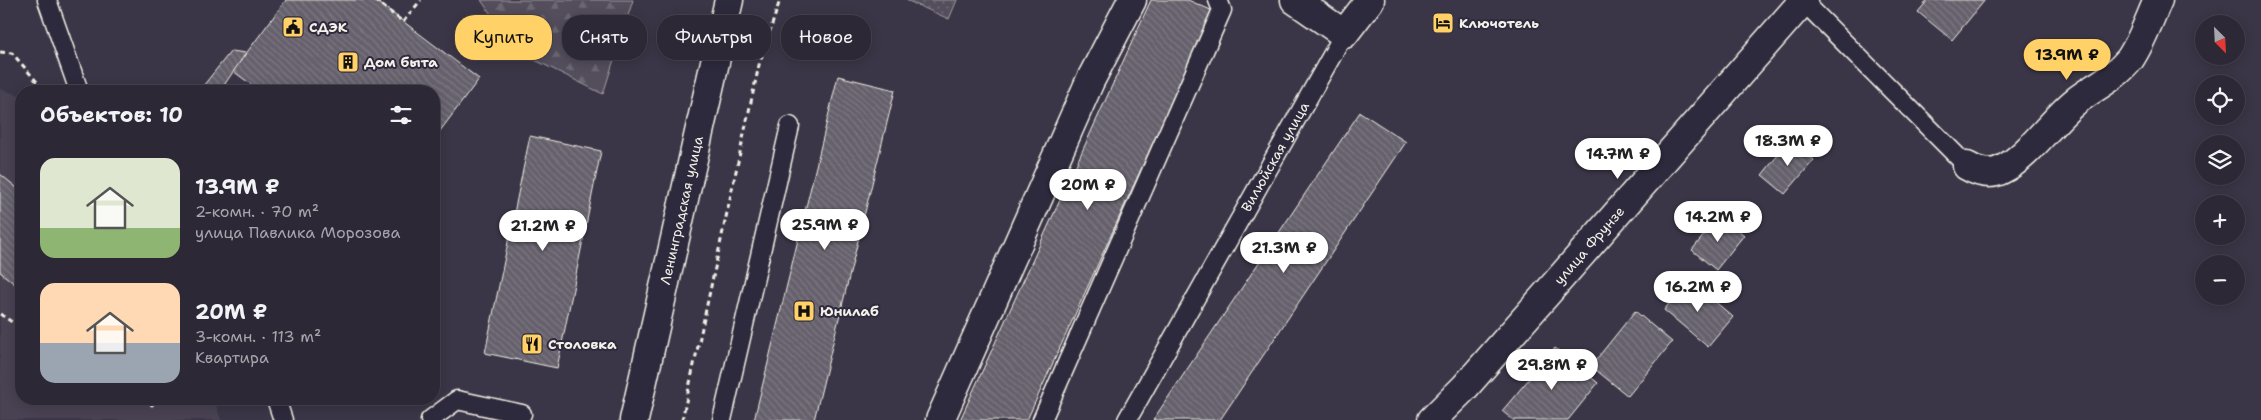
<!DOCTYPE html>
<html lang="ru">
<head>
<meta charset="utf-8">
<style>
	:root { --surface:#2c2835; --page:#34303d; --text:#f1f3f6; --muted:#a6a6ad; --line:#484450; --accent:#ffd166 }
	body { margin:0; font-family:"Shantell Sans",sans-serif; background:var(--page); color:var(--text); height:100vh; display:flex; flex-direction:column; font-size:19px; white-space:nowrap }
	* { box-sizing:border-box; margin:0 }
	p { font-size:16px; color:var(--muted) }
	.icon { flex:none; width:28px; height:28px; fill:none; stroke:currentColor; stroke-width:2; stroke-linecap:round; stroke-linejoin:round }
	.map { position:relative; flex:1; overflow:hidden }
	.drawer { position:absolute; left:15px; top:85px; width:425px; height:320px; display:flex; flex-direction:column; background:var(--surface); border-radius:20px; box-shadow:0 2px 12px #0003,0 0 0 1px var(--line) }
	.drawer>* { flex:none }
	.banner { position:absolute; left:455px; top:15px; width:475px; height:45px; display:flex; gap:10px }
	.needle { width:32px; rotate:156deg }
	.tools { position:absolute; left:2195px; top:15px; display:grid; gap:10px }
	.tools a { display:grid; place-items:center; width:50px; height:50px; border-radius:50%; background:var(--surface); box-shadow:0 2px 12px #0003,0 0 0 1px var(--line); font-size:25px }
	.price { position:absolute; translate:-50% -42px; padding:0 11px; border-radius:18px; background:#fff; color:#222; font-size:16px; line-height:32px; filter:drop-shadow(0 1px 2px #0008) }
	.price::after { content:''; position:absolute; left:50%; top:30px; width:15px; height:11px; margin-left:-8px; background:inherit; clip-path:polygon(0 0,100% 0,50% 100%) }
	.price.active { background:var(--accent); color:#111 }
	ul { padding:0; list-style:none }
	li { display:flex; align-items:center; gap:15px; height:125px; padding:0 25px }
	li span { display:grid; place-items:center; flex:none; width:140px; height:100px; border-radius:15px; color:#555 }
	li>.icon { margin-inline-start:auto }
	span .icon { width:60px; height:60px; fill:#fffc; stroke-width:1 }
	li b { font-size:21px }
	h2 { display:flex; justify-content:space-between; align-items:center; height:60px; padding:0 25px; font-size:21px }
	.chip { padding:0 18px; border-radius:20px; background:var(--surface); box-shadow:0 2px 12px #0003,0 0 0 1px var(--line); font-size:18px; line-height:45px }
	.chip.active { background:var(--accent); color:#111 }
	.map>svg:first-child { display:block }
</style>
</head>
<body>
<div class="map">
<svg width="2261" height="420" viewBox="0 0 2261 420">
	<defs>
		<pattern id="forest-firs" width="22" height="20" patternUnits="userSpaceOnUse" patternTransform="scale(1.25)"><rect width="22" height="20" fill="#534e5c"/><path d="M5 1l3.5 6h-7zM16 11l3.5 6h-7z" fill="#6c6873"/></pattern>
		<pattern id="park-dots" width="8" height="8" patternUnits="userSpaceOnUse" patternTransform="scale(1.25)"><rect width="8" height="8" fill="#534e5c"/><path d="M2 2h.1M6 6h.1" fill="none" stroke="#6c6873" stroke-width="1.8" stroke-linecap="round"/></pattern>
		<pattern id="building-back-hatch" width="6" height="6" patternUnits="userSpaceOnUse" patternTransform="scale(1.25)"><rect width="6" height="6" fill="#65616c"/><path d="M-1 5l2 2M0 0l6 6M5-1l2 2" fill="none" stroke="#7c7881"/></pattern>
	</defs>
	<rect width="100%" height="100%" fill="#3b3647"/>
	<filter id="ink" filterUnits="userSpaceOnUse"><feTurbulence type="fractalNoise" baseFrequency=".02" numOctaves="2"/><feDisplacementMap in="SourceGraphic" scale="10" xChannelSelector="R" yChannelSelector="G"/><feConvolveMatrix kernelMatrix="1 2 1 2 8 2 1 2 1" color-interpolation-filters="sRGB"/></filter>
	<g filter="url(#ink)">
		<path fill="#484352" d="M0,89L21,96V399H214L221,420H0Z"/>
		<path fill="url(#forest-firs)" stroke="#a4a0a2" d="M481,0H633L603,94L517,51Z"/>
		<path fill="url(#park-dots)" stroke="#a4a0a2" d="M906,0H957L949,19Z"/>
		<g fill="url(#building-back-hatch)" stroke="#f4f1e8">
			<path d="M286,0H375L479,79L434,139V91H260L233,71Z"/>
			<path d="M1151,0H1188L1213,11L1027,420H960Z"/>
			<path d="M1928,0H1985L1952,40L1918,12Z"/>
			<path d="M231,51L246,53L220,91H199Z"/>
			<path d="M838,76L895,90L814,420H754Z"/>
			<path d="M1360,112L1406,142L1220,420H1153Z"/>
			<path d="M530,136L601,151L557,368L485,353Z"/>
			<path d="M1790,140L1814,160L1785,194L1762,175Z"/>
			<path d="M0,174L21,191V289L0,272Z"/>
			<path d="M1720,215L1744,235L1716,270L1692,250Z"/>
			<path d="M1689,279L1733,317L1708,347L1664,310Z"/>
			<path d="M1635,311L1672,342L1628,396L1591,366Z"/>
			<path d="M1555,348L1598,383L1568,420H1513L1502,411Z"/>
		</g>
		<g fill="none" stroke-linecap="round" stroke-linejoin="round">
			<g stroke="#f4f1e8" stroke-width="21">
				<g id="service">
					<path d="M47,0L79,91"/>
					<path d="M1803,1L1967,166"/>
					<path d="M276,399L283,420"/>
					<path d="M430,420L457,400L522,414"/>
					<path d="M722,420L790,126"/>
					<path d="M1042,420L1222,10L1218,0"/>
					<path id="s1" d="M1127,420L1344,34"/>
				</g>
			</g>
			<g stroke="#f4f1e8" stroke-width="31">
				<g id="minor">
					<path d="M1295,0L1344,34L1370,0"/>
					<path d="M1967,166C1979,173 1991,176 2003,169C2028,157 2053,119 2076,101C2094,87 2115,78 2130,59C2142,41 2149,20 2158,0"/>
					<path d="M940,420L1090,81L1132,0"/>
					<path id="s2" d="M1432,420L1465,387L1804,0"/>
				</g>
			</g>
			<g stroke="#f4f1e8" stroke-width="31">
				<g id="primary">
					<path id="s3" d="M634,420L729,0"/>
				</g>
			</g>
			<g stroke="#f4f1e8" stroke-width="3" stroke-dasharray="5 4" stroke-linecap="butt">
				<path d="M375,0L403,22L421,0"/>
				<path d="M0,52L12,53L45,91"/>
				<path d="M0,314L21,328"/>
				<path d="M143,399L152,405L157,399"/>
				<path d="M302,403L312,399"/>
				<path d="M682,420L759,65L780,0"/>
			</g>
			<use href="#service" stroke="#2f2a3d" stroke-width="18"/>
			<use href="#minor" stroke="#2f2a3d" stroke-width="28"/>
			<use href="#primary" stroke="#2f2a3d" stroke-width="28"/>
		</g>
	</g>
	<defs>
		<g id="hotel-square" transform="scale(1.125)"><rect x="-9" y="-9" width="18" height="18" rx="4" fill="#ffd166" stroke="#2f2a3d"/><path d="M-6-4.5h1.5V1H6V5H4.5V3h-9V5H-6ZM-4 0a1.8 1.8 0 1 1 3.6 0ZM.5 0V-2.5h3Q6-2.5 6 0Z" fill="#111"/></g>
		<g id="civic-square" transform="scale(1.125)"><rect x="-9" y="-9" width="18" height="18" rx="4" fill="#ffd166" stroke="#2f2a3d"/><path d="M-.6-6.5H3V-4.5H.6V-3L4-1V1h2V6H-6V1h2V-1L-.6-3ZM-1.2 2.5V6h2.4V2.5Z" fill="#111"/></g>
		<g id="building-square" transform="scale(1.125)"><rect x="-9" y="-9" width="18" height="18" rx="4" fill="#ffd166" stroke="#2f2a3d"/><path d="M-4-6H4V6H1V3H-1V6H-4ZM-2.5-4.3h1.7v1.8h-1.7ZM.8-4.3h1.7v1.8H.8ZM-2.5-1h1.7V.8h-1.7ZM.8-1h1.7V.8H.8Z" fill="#111"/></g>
		<g id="hospital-square" transform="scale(1.125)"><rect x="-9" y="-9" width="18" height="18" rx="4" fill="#ffd166" stroke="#2f2a3d"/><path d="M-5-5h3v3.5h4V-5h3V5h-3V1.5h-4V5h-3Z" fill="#111"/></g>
		<g id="restaurant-square" transform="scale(1.125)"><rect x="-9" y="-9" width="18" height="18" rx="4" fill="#ffd166" stroke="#2f2a3d"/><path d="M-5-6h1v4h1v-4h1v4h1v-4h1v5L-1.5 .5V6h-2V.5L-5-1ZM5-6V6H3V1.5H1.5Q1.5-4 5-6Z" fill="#111"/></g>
	</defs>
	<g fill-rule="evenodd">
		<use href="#hotel-square" x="1443" y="23"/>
		<use href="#civic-square" x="293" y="27"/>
		<use href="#building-square" x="348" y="62"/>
		<use href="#hospital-square" x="804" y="311"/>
		<use href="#restaurant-square" x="532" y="344"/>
	</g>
	<g text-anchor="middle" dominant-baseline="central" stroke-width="4" stroke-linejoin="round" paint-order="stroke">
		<g font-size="14" font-weight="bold" fill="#f4f1e8" stroke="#2f2a3d" text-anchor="start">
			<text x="1459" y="23">Ключотель</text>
			<text x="309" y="27">СДЭК</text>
			<text x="364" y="62">Дом быта</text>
			<text x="820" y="311">Юнилаб</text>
			<text x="548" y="344">Столовка</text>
		</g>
		<g font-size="14" fill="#f4f1e8" stroke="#2f2a3d">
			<text stroke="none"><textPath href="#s1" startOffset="302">Вилюйская улица</textPath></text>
			<text stroke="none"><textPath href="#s3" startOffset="215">Ленинградская улица</textPath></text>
			<text stroke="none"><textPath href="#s2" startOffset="235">улица Фрунзе</textPath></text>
		</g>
	</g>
</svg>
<div class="tools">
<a><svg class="needle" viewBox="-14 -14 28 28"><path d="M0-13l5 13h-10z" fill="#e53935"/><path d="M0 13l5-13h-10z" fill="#a6a6ad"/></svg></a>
<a><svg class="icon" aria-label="locate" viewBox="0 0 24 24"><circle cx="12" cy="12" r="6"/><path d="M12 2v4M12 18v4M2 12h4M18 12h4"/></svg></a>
<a><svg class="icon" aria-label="layers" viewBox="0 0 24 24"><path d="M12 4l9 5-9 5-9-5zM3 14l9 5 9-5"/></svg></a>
<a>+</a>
<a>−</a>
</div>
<b class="price active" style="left:2067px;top:81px">13.9M ₽</b>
<b class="price" style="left:1788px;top:167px">18.3M ₽</b>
<b class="price" style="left:1618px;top:180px">14.7M ₽</b>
<b class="price" style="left:1088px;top:211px">20M ₽</b>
<b class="price" style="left:1718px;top:243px">14.2M ₽</b>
<b class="price" style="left:825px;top:251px">25.9M ₽</b>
<b class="price" style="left:543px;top:252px">21.2M ₽</b>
<b class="price" style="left:1284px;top:274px">21.3M ₽</b>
<b class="price" style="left:1698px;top:313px">16.2M ₽</b>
<b class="price" style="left:1552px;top:391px">29.8M ₽</b>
<div class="banner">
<a class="chip active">Купить</a>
<a class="chip">Снять</a>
<a class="chip">Фильтры</a>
<a class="chip">Новое</a>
</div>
<section class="drawer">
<h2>Объектов: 10<svg class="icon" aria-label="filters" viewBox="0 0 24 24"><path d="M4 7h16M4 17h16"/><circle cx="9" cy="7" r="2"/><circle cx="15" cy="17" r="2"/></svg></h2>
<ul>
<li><span style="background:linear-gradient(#dfe7d0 70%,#8fb573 0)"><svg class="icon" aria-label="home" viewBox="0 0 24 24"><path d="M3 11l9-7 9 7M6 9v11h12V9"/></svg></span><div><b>13.9M ₽</b><p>2-комн. · 70 m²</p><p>улица Павлика Морозова</p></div></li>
<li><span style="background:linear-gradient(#ffd9b3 60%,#9aa5b1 0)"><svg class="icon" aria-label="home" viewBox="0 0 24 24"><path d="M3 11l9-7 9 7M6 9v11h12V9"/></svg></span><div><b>20M ₽</b><p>3-комн. · 113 m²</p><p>Квартира</p></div></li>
</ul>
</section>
</div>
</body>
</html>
